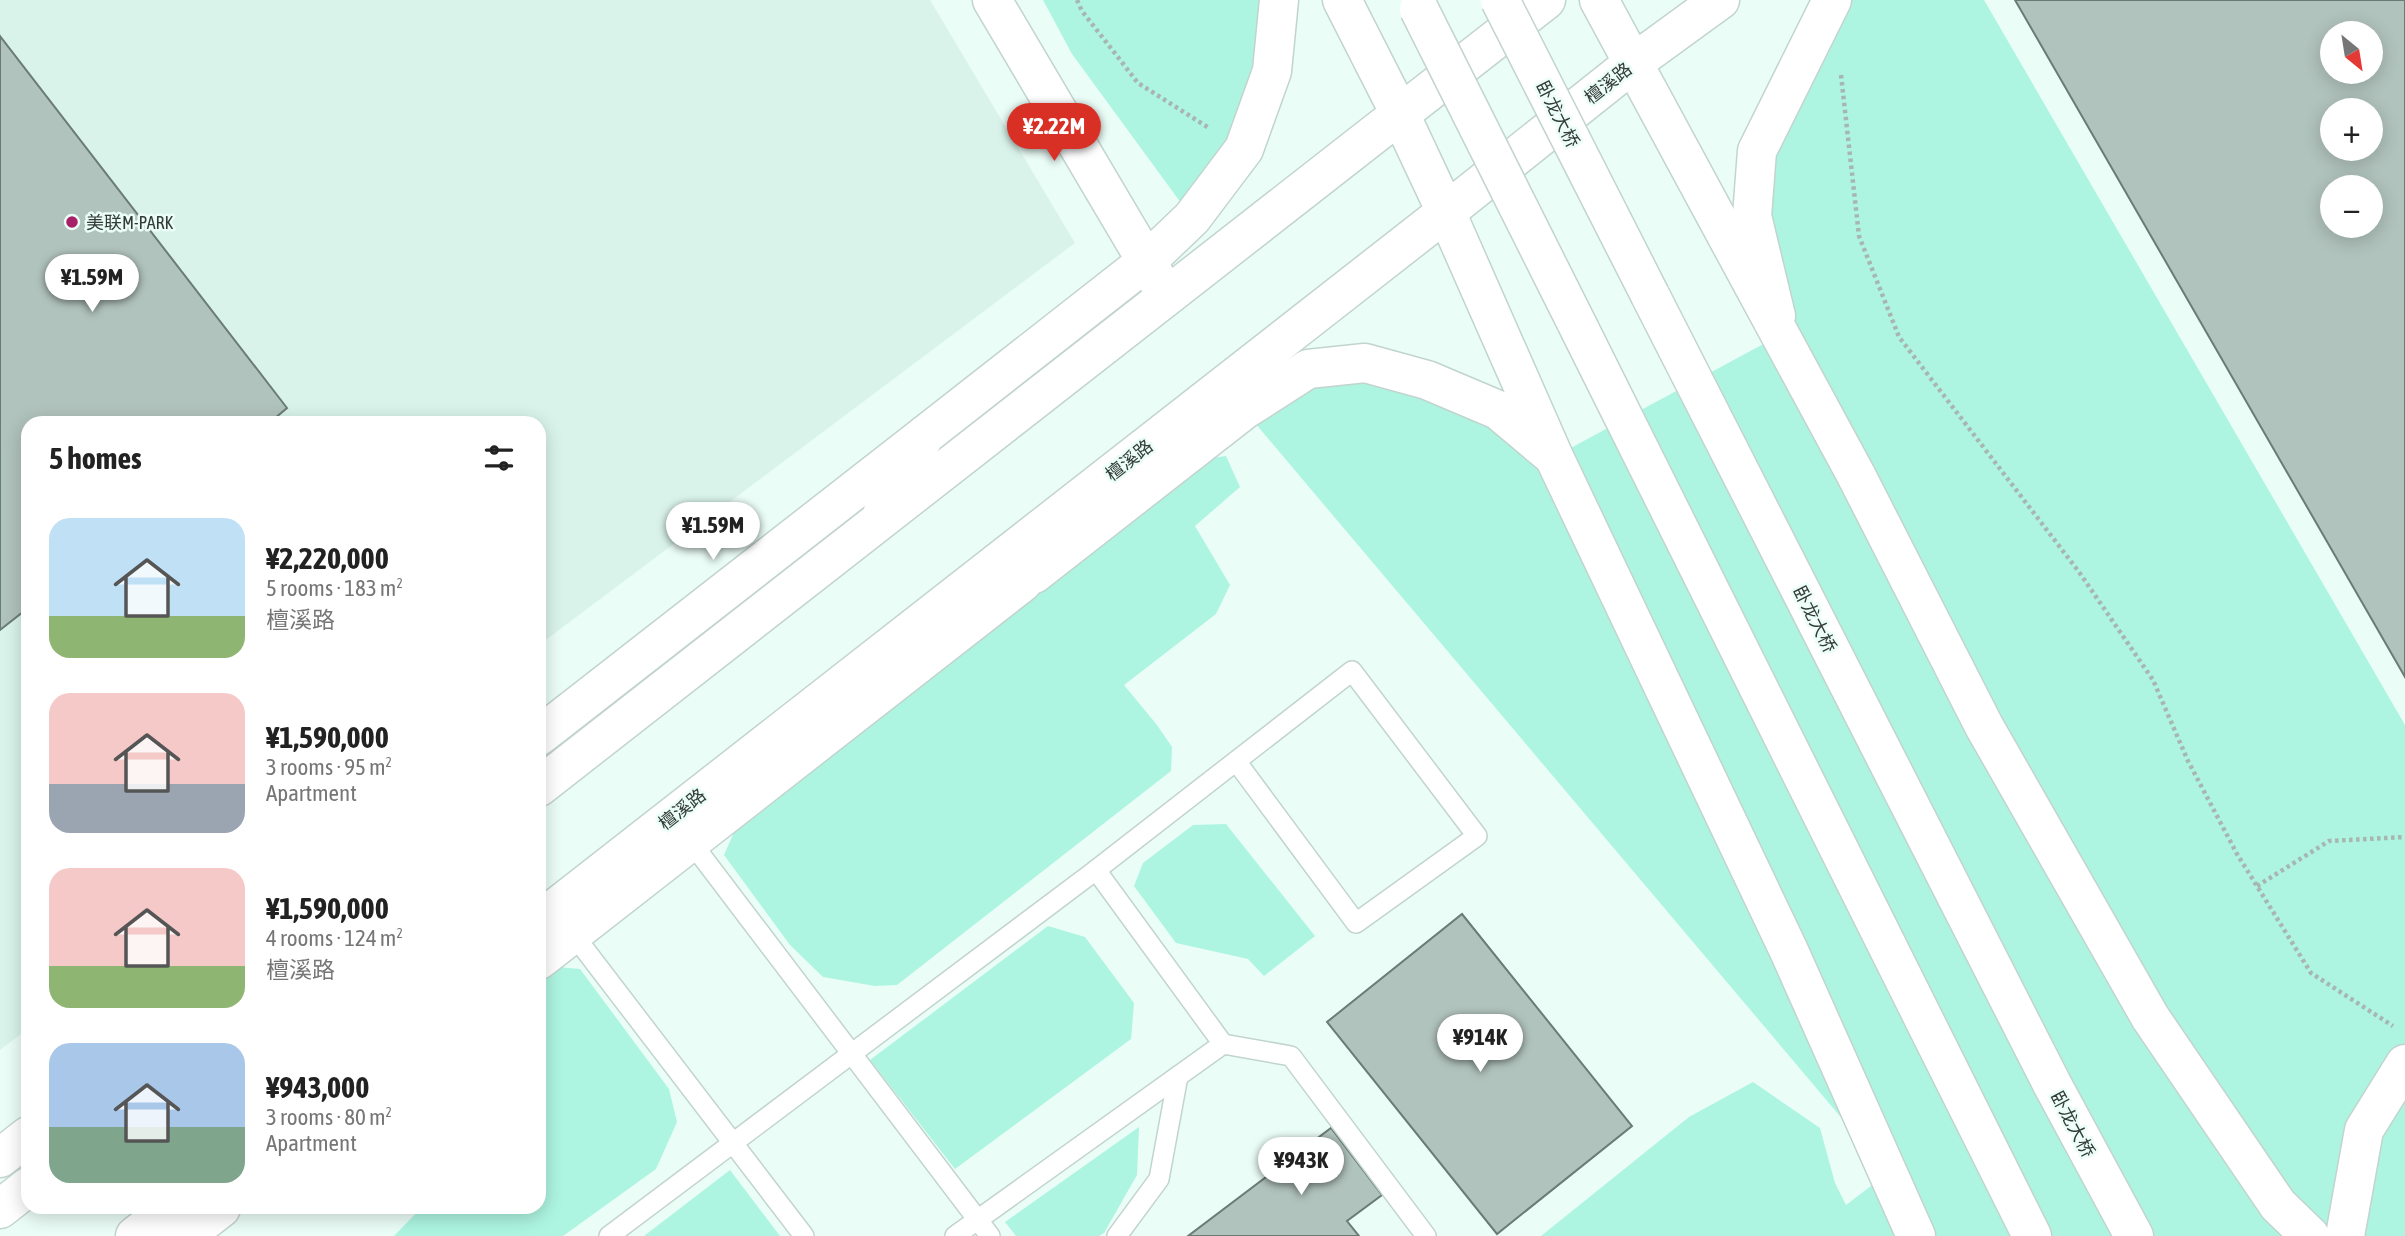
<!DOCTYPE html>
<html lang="en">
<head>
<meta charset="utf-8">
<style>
	:root { --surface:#fff; --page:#f2f2f2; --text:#222; --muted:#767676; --accent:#d93025 }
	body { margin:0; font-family:"Asap Condensed","Noto Sans SC",sans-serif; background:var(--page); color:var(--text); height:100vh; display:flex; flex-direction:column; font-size:26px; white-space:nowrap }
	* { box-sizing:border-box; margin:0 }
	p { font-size:23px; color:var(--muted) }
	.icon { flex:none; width:38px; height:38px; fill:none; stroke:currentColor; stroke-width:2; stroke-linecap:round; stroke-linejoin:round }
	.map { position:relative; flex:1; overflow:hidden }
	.panel { position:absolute; left:21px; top:416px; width:525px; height:798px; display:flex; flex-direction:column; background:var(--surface); border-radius:21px; box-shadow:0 4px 18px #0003 }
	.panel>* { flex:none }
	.needle { width:46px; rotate:150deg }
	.controls { position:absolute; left:2320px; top:21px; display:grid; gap:14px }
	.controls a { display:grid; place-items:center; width:63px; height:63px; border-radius:50%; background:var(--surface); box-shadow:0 4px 18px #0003; font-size:35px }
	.price { position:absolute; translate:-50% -60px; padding:0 16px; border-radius:24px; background:#fff; color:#222; font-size:23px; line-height:46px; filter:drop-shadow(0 2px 4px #0008) }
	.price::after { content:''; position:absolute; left:50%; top:42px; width:21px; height:16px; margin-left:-10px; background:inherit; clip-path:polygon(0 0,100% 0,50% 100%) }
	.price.current { background:var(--accent); color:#fff }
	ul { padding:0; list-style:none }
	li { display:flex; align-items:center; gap:21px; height:175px; padding:0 28px }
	li span { display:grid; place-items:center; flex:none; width:196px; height:140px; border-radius:21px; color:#555 }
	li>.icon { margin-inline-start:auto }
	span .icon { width:84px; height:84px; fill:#fffc; stroke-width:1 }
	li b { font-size:30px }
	h2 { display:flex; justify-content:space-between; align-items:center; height:84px; padding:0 28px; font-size:30px }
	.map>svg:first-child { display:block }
</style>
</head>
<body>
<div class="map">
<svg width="2405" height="1236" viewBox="0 0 2405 1236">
	<rect width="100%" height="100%" fill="#ebfdf7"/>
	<path fill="#d9f3eb" d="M0,0H930L1075,243L539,645V424H28V1029L0,1050Z"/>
	<g fill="#adf5e0">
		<path d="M1043,0H1279L1272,71L1192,218L1072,54Z"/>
		<path d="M1821,0H1984L2405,725V1236H1541L1689,1117L1753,1082L1820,1128L1835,1183L1846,1205L1888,1173L1244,410L1365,363L1554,457L1780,335L1752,216Z"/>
		<path d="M1226,456L1240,487L1195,526L1230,585L1216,614L1124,685L1157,725L1172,747L1171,771L897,985L875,986L823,977L790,945L724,855L735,830L1199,460Z"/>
		<path d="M1226,824L1315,936L1264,976L1248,959L1176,943L1134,886L1143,863L1193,825Z"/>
		<path d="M1048,926L1085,937L1134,1003L1131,1039L955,1169L870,1060Z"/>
		<path d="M558,967L580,969L669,1089L677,1122L656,1169L563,1236H394L419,1210L417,1208H539V983Z"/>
		<path d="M1139,1127L1137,1175L1104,1233L1099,1236H1016L1005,1222Z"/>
		<path d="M730,1170L780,1236H644Z"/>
	</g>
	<g fill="#b1c3bd" stroke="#6b7c76" stroke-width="2" fill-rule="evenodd">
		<path d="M2015,0H2405V677ZM2333,33H2371V72H2333ZM2333,110H2371V149H2333ZM2333,187H2371V226H2333Z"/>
		<path d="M0,36L287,408L268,424H28V608L0,630Z"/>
		<path d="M1462,914L1632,1126L1497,1234L1327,1022Z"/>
		<path d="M1331,1128L1382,1195L1347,1221L1359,1236H1188Z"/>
	</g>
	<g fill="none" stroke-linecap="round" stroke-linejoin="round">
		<g stroke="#c2d4ce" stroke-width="22">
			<g id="lane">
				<path d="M691,842L990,1236"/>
				<path d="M1096,870L1352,671L1477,836L1356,923L1236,761"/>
				<path d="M573,934L804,1236"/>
				<path d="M1223,1044L1291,1056L1426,1236"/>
				<path d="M609,1236L1096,870L1223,1044L955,1236"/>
				<path d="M1117,1236L1159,1179L1178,1076"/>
			</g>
		</g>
		<g stroke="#c2d4ce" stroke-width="41">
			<path id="street" d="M992,0L1164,291"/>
		</g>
		<g stroke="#c2d4ce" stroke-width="41">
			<g id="secondary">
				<path d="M539,736L925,435"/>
				<path d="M539,960L1023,582"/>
				<path d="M0,1158L28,1136"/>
				<path d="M185,1236L221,1208"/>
			</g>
		</g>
		<g stroke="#c2d4ce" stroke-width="41">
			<g id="primary">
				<path d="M1776,316L1752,216L1757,151L1832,0"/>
				<path d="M883,511L925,435L1147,261L1192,218L1244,149L1272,71L1279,0"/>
				<path d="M972,598L1034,574L1244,410L1308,369L1365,363L1427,380L1498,410L1554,457"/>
				<path d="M539,787L1546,0"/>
				<path d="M539,921L1446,212L1632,64L1720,0"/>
				<path d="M0,1209L28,1187"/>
				<path d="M135,1236L171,1208"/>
			</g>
		</g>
		<g stroke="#c2d4ce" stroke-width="41">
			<g id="highway">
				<path d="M1342,0L1400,114L1446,212L1554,457L1789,951L1916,1236"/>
				<path d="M1599,0L1856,475L1984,726L2150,1017L2278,1205L2310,1236"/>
				<path d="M1650,295L2052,1084L2134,1236"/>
				<path d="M1580,330L2032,1236"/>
				<path d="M2345,1236L2364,1130L2405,1064"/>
			</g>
		</g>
		<g stroke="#a8b6b1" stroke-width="4.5" stroke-dasharray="3.5 3.5" stroke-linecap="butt">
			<path d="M1077,0L1082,11L1138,83L1209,128"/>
			<path d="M1841,75L1859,236L1899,337L2079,572L2153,680L2188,761L2237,854L2311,973L2393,1026"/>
			<path d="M2257,886L2329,841L2405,837"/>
		</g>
		<use href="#lane" stroke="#fff" stroke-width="19"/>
		<use href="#street" stroke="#fff" stroke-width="38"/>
		<use href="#secondary" stroke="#fff" stroke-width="38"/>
		<use href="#primary" stroke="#fff" stroke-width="38"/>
		<use href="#highway" stroke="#fff" stroke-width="38"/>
		<g stroke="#c2d4ce" stroke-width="41" stroke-linecap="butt">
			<g id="highway-bridge">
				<path d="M1500,0L1650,295"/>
				<path d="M1419,9L1580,330"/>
			</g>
		</g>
		<use href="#highway-bridge" stroke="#fff" stroke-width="38"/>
	</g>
	<circle fill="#a82068" stroke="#ebfdf7" stroke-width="2.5" cx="72" cy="222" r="7"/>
	<g text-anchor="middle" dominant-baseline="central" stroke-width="5" stroke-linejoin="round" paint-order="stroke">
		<g font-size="18" fill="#333a38" stroke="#ebfdf7">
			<text transform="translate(1608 83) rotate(-38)">檀溪路</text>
			<text transform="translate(1558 114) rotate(63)">卧龙大桥</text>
			<text transform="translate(1129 460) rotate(-38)">檀溪路</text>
			<text transform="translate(1815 619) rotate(63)">卧龙大桥</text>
			<text transform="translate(682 809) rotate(-38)">檀溪路</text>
			<text transform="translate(2073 1124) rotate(62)">卧龙大桥</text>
		</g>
		<g font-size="18" fill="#333a38" stroke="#ebfdf7" text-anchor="start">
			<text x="86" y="222">美联M-PARK</text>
		</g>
	</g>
</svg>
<div class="controls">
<a><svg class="needle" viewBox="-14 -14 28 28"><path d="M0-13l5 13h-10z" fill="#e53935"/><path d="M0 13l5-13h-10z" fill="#767676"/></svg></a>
<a>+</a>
<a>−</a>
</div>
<b class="price current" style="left:1054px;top:163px">¥2.22M</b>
<b class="price" style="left:92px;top:314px">¥1.59M</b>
<b class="price" style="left:713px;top:562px">¥1.59M</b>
<b class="price" style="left:1480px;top:1074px">¥914K</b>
<b class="price" style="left:1301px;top:1197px">¥943K</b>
<section class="panel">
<h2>5 homes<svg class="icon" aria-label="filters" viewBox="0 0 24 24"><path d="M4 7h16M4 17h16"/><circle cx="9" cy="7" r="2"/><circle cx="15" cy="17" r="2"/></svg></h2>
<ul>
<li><span style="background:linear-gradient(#bfe0f5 70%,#8fb573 0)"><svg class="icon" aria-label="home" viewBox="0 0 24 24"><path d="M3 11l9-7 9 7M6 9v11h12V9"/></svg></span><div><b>¥2,220,000</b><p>5 rooms · 183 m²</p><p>檀溪路</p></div></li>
<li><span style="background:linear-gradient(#f6c9c9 65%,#9aa5b1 0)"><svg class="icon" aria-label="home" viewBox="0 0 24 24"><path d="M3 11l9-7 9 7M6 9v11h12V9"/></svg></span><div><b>¥1,590,000</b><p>3 rooms · 95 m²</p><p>Apartment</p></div></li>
<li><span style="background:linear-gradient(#f6c9c9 70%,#8fb573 0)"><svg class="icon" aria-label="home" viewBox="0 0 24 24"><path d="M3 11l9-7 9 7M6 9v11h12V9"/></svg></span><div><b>¥1,590,000</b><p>4 rooms · 124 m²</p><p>檀溪路</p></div></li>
<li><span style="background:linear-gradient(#a9c7e8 60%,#7fa58c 0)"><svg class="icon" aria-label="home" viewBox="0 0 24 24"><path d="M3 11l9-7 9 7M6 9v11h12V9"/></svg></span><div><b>¥943,000</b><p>3 rooms · 80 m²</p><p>Apartment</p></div></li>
</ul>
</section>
</div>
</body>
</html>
